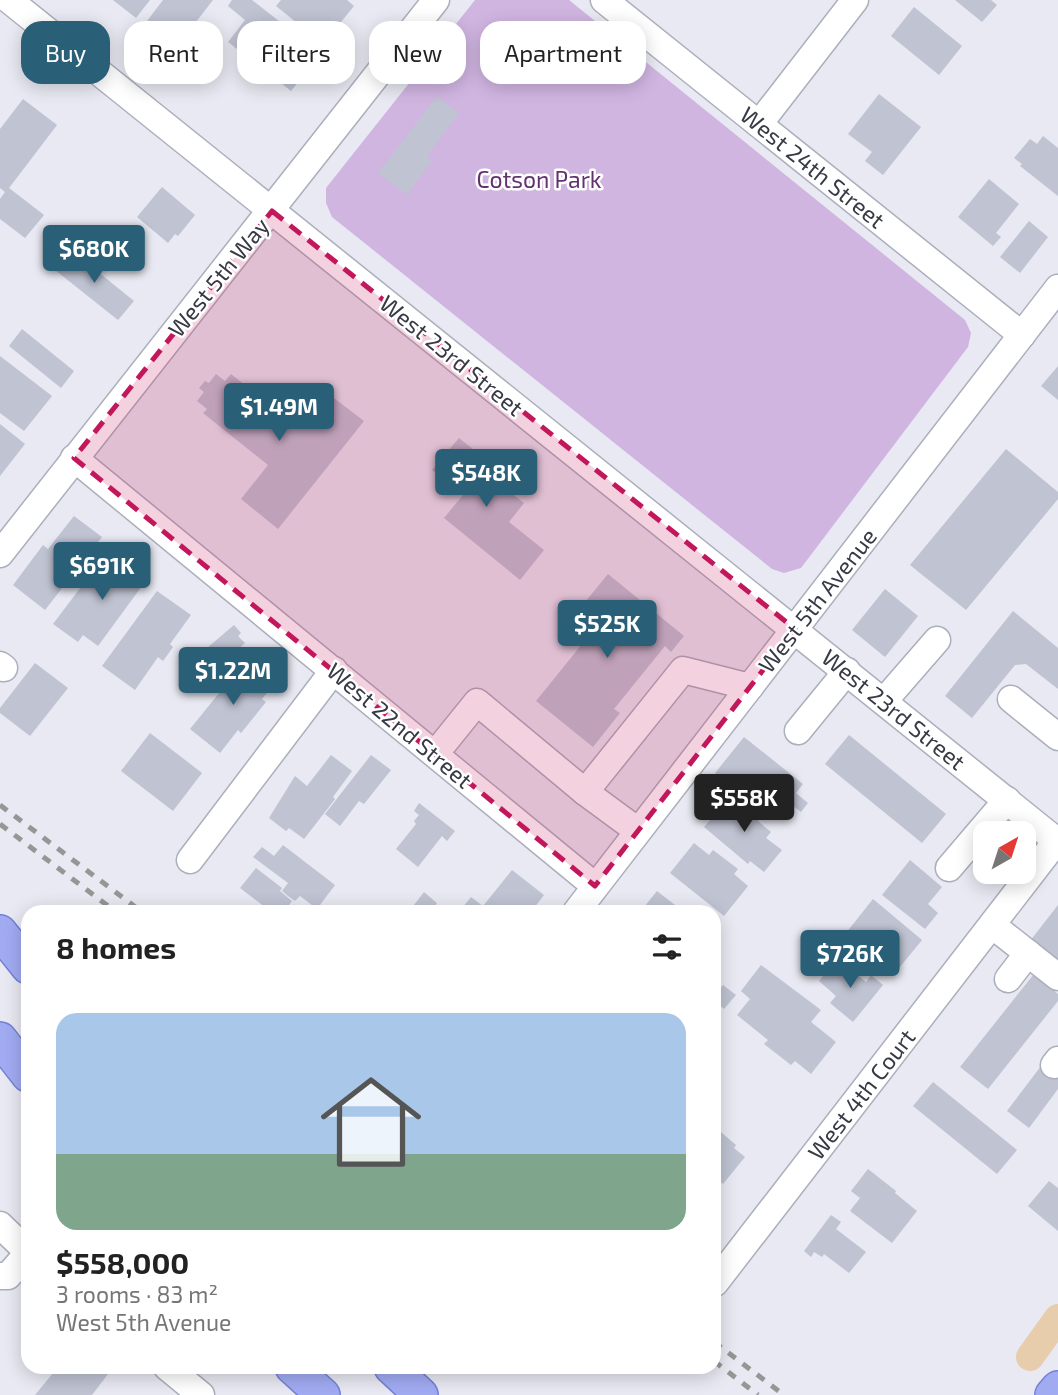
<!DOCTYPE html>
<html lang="en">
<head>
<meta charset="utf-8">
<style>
	:root { --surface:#fff; --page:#f6f6f6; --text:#222; --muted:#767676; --line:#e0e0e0; --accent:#295f77 }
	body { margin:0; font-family:"Exo 2",sans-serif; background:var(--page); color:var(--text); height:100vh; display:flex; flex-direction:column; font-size:26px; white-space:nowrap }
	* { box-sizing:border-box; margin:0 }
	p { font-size:23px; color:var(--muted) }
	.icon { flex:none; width:38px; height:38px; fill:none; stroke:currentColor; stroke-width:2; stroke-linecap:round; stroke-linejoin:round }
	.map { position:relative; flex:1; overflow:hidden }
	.side { position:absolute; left:21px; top:905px; width:700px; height:469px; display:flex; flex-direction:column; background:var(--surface); border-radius:21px; box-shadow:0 4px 18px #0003 }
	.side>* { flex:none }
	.top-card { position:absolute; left:21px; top:21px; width:700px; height:63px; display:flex; gap:14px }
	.needle { width:46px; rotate:39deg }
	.controls { position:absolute; left:973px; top:821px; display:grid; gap:14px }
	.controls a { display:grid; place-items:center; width:63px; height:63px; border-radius:14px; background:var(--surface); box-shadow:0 4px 18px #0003; font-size:35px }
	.price { position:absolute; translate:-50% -60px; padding:0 16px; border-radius:7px; background:var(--accent); color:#fff; font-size:23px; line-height:46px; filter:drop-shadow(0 2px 4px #0008) }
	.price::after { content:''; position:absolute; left:50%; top:42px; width:21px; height:16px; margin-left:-10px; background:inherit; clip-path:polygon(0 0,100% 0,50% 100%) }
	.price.selected { background:#222; color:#fff }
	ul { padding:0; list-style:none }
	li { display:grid; align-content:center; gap:14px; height:371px; padding:0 35px }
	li+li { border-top:2px solid var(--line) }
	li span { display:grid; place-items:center; height:217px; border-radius:21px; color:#555 }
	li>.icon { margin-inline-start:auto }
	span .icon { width:126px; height:126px; fill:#fffc; stroke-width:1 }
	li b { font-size:30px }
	h2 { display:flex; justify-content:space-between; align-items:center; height:84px; padding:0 35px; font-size:30px }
	.tag { padding:0 24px; border-radius:21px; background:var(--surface); box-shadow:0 4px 18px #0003; font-size:24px; line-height:63px }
	.tag.selected { background:var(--accent); color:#fff }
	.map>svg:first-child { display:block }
</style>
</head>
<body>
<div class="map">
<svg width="1058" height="1395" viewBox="0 0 1058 1395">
	<rect width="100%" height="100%" fill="#e8e9f2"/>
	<path fill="#d0b5e1" d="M475,0H569L965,320L971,333L968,347L801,568L784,573L772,569L332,217L326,203V188Z"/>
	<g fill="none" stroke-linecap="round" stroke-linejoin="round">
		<path stroke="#e7cdab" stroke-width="28" d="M1030,1357L1058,1318"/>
	</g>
	<g fill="#bfc3d2">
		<path d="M113,0H150L136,18Z"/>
		<path d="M163,0H213L175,49L144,25Z"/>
		<path d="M232,0H252L321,54L291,91L228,42L245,20L228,6Z"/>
		<path d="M281,0H347L354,6L323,44L276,6Z"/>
		<path d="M955,0H991L997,5L982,22Z"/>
		<path d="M914,7L962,46L939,75L891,36Z"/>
		<path d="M879,94L921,127L883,175L865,161L872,152L848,134Z"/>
		<path d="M437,96L459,113L427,156L432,160L407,195L378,173Z"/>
		<path d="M23,99L57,125L9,188L44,215L25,238L0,219V199L5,192L0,188V129Z"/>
		<path d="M1043,136L1058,148V196L1020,166L1022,164L1014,158L1030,139L1037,144Z"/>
		<path d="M989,179L1019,204L996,233L1001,237L993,246L958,217Z"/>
		<path d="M162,187L195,215L178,236L175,234L168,243L137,217Z"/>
		<path d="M1029,221L1048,237L1020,273L1000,257Z"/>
		<path d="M71,250L134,301L118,320L55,270Z"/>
		<path d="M22,329L74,371L61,388L9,346Z"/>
		<path d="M0,356L52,396L24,431L0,413Z"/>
		<path d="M1058,366V400L1041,386Z"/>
		<path d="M216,374L225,381L231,374L298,427L326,392L364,421L278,529L241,499L268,465L203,413L207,409L197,401L204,392L199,388L205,381L209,383Z"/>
		<path d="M0,424L25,444L0,476Z"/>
		<path d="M459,438L504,474L497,482L524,503L509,522L544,550L520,580L444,518L463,495L432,470Z"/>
		<path d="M1006,449L1058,492V499L966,610L910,565Z"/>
		<path d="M74,516L102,537L45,610L13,585L43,545L48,549Z"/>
		<path d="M119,553L150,575L98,646L83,635L78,642L53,624L87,579L95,586Z"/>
		<path d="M608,574L684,636L671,652L665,646L614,709L620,713L593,747L536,701L591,633L572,618Z"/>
		<path d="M885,589L918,616L885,657L852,630Z"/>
		<path d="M157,591L191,615L170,644L173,647L163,661L158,657L135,690L102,666Z"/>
		<path d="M1013,611L1058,648V689L1026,664L1015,665L972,718L945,696Z"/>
		<path d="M234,625L241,633L238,636L245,643L194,687L188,680L193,676L183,663L191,657L193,660Z"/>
		<path d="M245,661L274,684L262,699L266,702L241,733L238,730L220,753L190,729Z"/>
		<path d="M35,663L68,688L30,736L0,713V708Z"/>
		<path d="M150,733L202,773L173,811L121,771Z"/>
		<path d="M849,735L946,814L922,843L825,764Z"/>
		<path d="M744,737L803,784L796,793L808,803L801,812L788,802L774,820L715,773Z"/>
		<path d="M331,755L352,771L333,797L335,799L304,839L289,828L286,831L269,818L295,776L307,786Z"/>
		<path d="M371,755L391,770L364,804L359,801L340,826L325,814Z"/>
		<path d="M728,799L733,803L736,799L760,819L758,821L771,832L766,838L782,850L764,872L750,861L748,864L704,827Z"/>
		<path d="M419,803L455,831L447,841L442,836L418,867L396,849L416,824L414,821L419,815L414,811Z"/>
		<path d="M694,843L709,855L713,850L738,869L734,874L748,886L724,916L670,873Z"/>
		<path d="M283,845L335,885L317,909L300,896L295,901L288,896L282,891L288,883L253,857L262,847L274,856Z"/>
		<path d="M910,860L942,887L928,904L938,913L925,929L882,895Z"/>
		<path d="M256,868L282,888L280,891L292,901L284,912H275L266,905L265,907L240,888Z"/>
		<path d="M512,870L544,895L531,912H459L471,897L483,906Z"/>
		<path d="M657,891L684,912H640Z"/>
		<path d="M424,892L437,903L431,912H423L414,905Z"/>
		<path d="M873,899L922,940L895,973L846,933Z"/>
		<path d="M1058,905V958L1055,961L1030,941Z"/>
		<path d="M838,959L866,982L871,975L883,985L853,1022L830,1003L836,996L819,981Z"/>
		<path d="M761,965L821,1010L811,1022L836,1042L811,1074L795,1061L791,1065L764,1044L768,1040L737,1015L750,999L741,991Z"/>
		<path d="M1034,974L1058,994V1001L988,1089L960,1067Z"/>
		<path d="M723,985L736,995L724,1009L714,1000V996Z"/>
		<path d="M1041,1066L1058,1079V1089L1029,1128L1007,1111Z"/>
		<path d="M933,1082L1017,1150L997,1174L913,1106Z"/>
		<path d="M714,1126L736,1145L734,1148L745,1157L723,1184L714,1176Z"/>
		<path d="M868,1169L896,1191L895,1193L917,1211L892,1243L850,1211L860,1198L851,1191Z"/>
		<path d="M1049,1181L1058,1188V1231L1028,1206Z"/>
		<path d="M831,1215L841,1222L836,1229L866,1252L849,1273L824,1254L822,1257L814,1252L811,1257L804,1251Z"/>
		<path d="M58,1367H98L108,1374L92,1395H35Z"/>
	</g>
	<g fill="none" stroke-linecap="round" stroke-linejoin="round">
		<g stroke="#abafbc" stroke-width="29">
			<g id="minor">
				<path d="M9,0L1058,842"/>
				<path d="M604,0L1022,335"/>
				<path d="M759,124L855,0"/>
				<path d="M74,458L595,886"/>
				<path d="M0,554L436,0"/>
				<path d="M0,665L4,668"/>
				<path d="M1011,699L1058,737"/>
				<path d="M884,701L937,640"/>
				<path d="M798,731L847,671"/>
				<path d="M435,754L477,702L585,792"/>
				<path d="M638,831L585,792L683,670L750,687"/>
				<path d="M190,860L334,670"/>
				<path d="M949,868L1007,800"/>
				<path d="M576,912L1058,288"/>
				<path d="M992,925L1058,977"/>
				<path d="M1008,979L1028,953"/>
				<path d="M1054,1065L1058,1060"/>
				<path d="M0,1225L28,1252"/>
				<path d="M0,1276H8L28,1253"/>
				<path d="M715,1283L1058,839"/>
				<path d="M167,1367L201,1395"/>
			</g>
		</g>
		<g stroke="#7381d5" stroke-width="36">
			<g id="major">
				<path d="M0,932L28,967"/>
				<path d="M0,1039L28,1075"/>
				<path d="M292,1367L323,1395"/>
				<path d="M391,1367L421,1395"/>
				<path d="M1052,1395L1058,1388"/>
			</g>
		</g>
		<use href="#minor" stroke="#fff" stroke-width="26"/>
		<use href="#major" stroke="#a1abf2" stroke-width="33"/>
		<g stroke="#969696" stroke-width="5" stroke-dasharray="9 9" stroke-linecap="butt">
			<path d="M0,805L142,912"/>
			<path d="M0,824L116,912"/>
			<path d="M714,1342L784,1395"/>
			<path d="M714,1361L758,1395"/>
		</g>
	</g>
	<path fill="#c2185b" fill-opacity="0.2" stroke="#c2185b" stroke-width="5" stroke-dasharray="14 9" stroke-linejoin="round" d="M272,211L795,629L595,886L74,458Z"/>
	<g text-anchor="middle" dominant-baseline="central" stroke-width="5" stroke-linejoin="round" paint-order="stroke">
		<g font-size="23" fill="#373a44" stroke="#fff">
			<text transform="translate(813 167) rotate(39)">West 24th Street</text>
			<text transform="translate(218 277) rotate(-51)">West 5th Way</text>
			<text transform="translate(452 355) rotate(39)">West 23rd Street</text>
			<text transform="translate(817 600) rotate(-52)">West 5th Avenue</text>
			<text transform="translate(894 709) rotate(39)">West 23rd Street</text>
			<text transform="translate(400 725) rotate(40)">West 22nd Street</text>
			<text transform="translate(861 1094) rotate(-52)">West 4th Court</text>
		</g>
		<g font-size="23" fill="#61326e" stroke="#fff">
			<text x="539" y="179">Cotson Park</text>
		</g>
	</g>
</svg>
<div class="controls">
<a><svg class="needle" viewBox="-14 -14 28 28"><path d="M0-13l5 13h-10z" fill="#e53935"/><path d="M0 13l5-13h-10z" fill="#767676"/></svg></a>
</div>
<b class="price" style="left:94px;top:285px">$680K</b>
<b class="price" style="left:279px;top:443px">$1.49M</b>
<b class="price" style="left:486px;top:509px">$548K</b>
<b class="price" style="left:102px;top:602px">$691K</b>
<b class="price" style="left:607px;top:660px">$525K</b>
<b class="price" style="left:233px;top:707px">$1.22M</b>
<b class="price selected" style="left:744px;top:834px">$558K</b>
<b class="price" style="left:850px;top:990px">$726K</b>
<div class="top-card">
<a class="tag selected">Buy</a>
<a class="tag">Rent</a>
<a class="tag">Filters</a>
<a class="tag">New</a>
<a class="tag">Apartment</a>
</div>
<section class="side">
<h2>8 homes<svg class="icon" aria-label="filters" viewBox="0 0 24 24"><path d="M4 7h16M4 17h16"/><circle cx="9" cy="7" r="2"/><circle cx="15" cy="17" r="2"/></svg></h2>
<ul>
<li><span style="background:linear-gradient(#a9c7e8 65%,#7fa58c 0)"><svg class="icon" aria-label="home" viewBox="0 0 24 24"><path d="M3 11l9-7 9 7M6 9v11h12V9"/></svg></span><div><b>$558,000</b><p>3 rooms · 83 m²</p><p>West 5th Avenue</p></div></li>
</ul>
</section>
</div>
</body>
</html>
